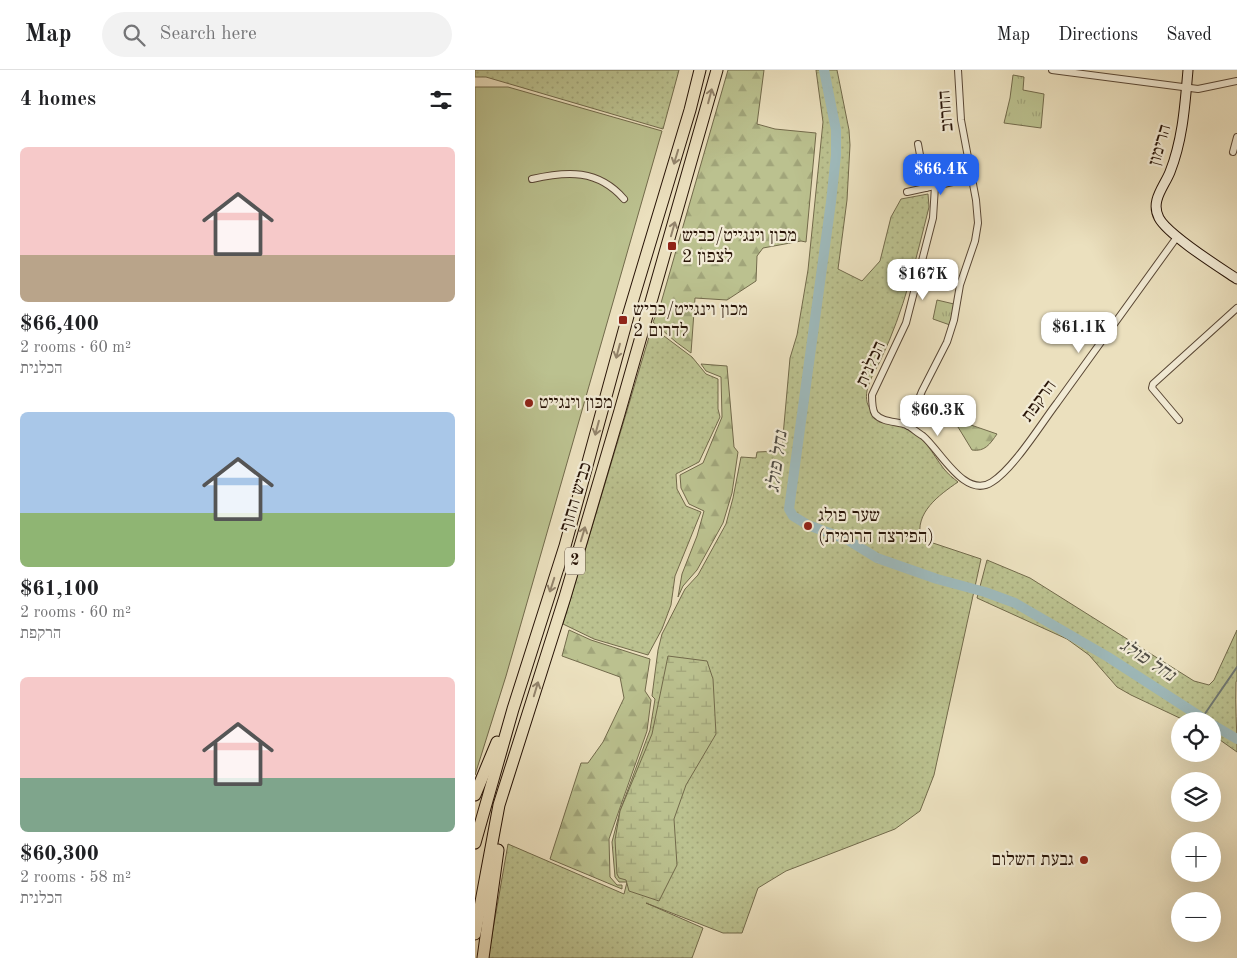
<!DOCTYPE html>
<html lang="en">
<head>
<meta charset="utf-8">
<style>
	:root { --surface:#fff; --page:#f2f2f2; --text:#202124; --muted:#757577; --line:#e0e0e0; --accent:#2563eb }
	body { margin:0; font-family:"Old Standard TT","Frank Ruhl Libre",serif; background:var(--page); color:var(--text); height:100vh; display:flex; flex-direction:column; font-size:19px; white-space:nowrap }
	* { box-sizing:border-box; margin:0 }
	p { font-size:16px; color:var(--muted) }
	.icon { flex:none; width:28px; height:28px; fill:none; stroke:currentColor; stroke-width:2; stroke-linecap:round; stroke-linejoin:round }
	.map { position:relative; flex:1; overflow:hidden }
	.side { display:flex; flex-direction:column; background:var(--surface); width:475px }
	.side>* { flex:none }
	.controls { position:absolute; left:696px; top:642px; display:grid; gap:10px }
	.controls a { display:grid; place-items:center; width:50px; height:50px; border-radius:50%; background:var(--surface); box-shadow:0 5px 20px #0002; font-size:25px }
	.price { position:absolute; translate:-50% -42px; padding:0 11px; border-radius:10px; background:#fff; color:#222; font-size:16px; line-height:32px; filter:drop-shadow(0 1px 2px #0008) }
	.price::after { content:''; position:absolute; left:50%; top:30px; width:15px; height:11px; margin-left:-8px; background:inherit; clip-path:polygon(0 0,100% 0,50% 100%) }
	.price.active { background:var(--accent); color:#fff }
	ul { padding:0; list-style:none }
	li { display:grid; align-content:center; gap:10px; height:265px; padding:0 20px }
	li span { display:grid; place-items:center; height:155px; border-radius:8px; color:#555 }
	li>.icon { margin-inline-start:auto }
	span .icon { width:90px; height:90px; fill:#fffc; stroke-width:1 }
	li b { font-size:21px }
	h2 { display:flex; justify-content:space-between; align-items:center; height:60px; padding:0 20px; font-size:21px }
	header { display:flex; align-items:center; gap:30px; box-sizing:border-box; height:70px; padding:0 25px; background:var(--surface); border-bottom:1px solid var(--line) }
	header strong { font-size:24px }
	nav { display:flex; gap:28px; margin-inline-start:auto; font-size:18px }
	.search { width:350px; height:45px; background:var(--page); display:flex; align-items:center; gap:12px; box-sizing:border-box; padding:0 18px; border-radius:28px; color:var(--muted); font-size:19px }
	main { display:flex; flex:1; min-height:0 }
	.map>svg:first-child { display:block }
</style>
</head>
<body>
<header>
<strong>Map</strong>
<div class="search"><svg class="icon" aria-label="search" viewBox="0 0 24 24"><circle cx="10" cy="10" r="6"/><path d="M15 15l6 6"/></svg>Search here</div>
<nav><a>Map</a><a>Directions</a><a>Saved</a></nav>
</header>
<main>
<section class="side">
<h2>4 homes<svg class="icon" aria-label="filters" viewBox="0 0 24 24"><path d="M4 7h16M4 17h16"/><circle cx="9" cy="7" r="2"/><circle cx="15" cy="17" r="2"/></svg></h2>
<ul>
<li><span style="background:linear-gradient(#f6c9c9 70%,#b9a48a 0)"><svg class="icon" aria-label="home" viewBox="0 0 24 24"><path d="M3 11l9-7 9 7M6 9v11h12V9"/></svg></span><div><b>$66,400</b><p>2 rooms · 60 m²</p><p>הכלנית</p></div></li>
<li><span style="background:linear-gradient(#a9c7e8 65%,#8fb573 0)"><svg class="icon" aria-label="home" viewBox="0 0 24 24"><path d="M3 11l9-7 9 7M6 9v11h12V9"/></svg></span><div><b>$61,100</b><p>2 rooms · 60 m²</p><p>הרקפת</p></div></li>
<li><span style="background:linear-gradient(#f6c9c9 65%,#7fa58c 0)"><svg class="icon" aria-label="home" viewBox="0 0 24 24"><path d="M3 11l9-7 9 7M6 9v11h12V9"/></svg></span><div><b>$60,300</b><p>2 rooms · 58 m²</p><p>הכלנית</p></div></li>
</ul>
</section>
<div class="map">
<svg width="762" height="888" viewBox="0 0 762 888">
	<defs>
		<pattern id="grass-dots" width="8" height="8" patternUnits="userSpaceOnUse" patternTransform="scale(1.25)"><rect width="8" height="8" fill="#bbc18f"/><path d="M2 2h.1M6 6h.1" fill="none" stroke="#a1a57a" stroke-width="1.8" stroke-linecap="round"/></pattern>
		<pattern id="forest-firs" width="22" height="20" patternUnits="userSpaceOnUse" patternTransform="scale(1.25)"><rect width="22" height="20" fill="#bbc18f"/><path d="M5 1l3.5 6h-7zM16 11l3.5 6h-7z" fill="#a1a57a"/></pattern>
		<pattern id="wetland-marsh" width="20" height="14" patternUnits="userSpaceOnUse" patternTransform="scale(1.25)"><rect width="20" height="14" fill="#bbc18f"/><path d="M1 5h8M5 5V1M11 12h8M15 12V8" fill="none" stroke="#a1a57a"/></pattern>
		<pattern id="park-tufts" width="24" height="20" patternUnits="userSpaceOnUse" patternTransform="scale(1.25)"><rect width="24" height="20" fill="#bbc18f"/><path d="M3 7l-1-3M5 7V3M7 7l1-3M15 17l-1-3M17 17v-4M19 17l1-3" fill="none" stroke="#a1a57a"/></pattern>
	</defs>
	<rect width="100%" height="100%" fill="#ebe0be"/>
	<filter id="stains"><feTurbulence type="fractalNoise" baseFrequency=".004" numOctaves="4"/><feColorMatrix values="0 0 0 0 .2 0 0 0 0 .09 0 0 0 0 .02 0 0 0 .5 -.17"/></filter>
	<radialGradient id="worn" r=".72"><stop offset=".6" stop-color="#630" stop-opacity="0"/><stop offset="1" stop-color="#630" stop-opacity=".3"/></radialGradient>
	<g fill="url(#grass-dots)" stroke="#726a4b">
		<path d="M0,0H204L188,59L11,7H0Z"/>
		<path d="M341,0H362L374,60L375,75L372,130L363,199L387,211L405,191L416,147L426,129L453,124L454,137C441,189 429,241 406,289C400,302 387,320 393,335C398,349 419,350 431,357C451,368 456,382 469,399C473,404 478,408 483,412C464,425 439,443 446,469L506,489L459,705L445,741L420,759L311,801L283,818L267,863H248L171,833L228,858L217,888H13L33,774L149,824L152,812H144L140,807L137,772L145,741L175,660L180,629L177,626L183,580L187,564L210,519L223,505L251,454L258,428L266,387L281,388L282,382L305,381L307,377L315,288L322,265L333,200L348,52Z"/>
		<path d="M177,257L217,287L231,304L243,309V339L245,347L224,392L201,404L202,419L211,436L226,442L200,506L196,535L187,559L173,585L119,569L88,554Z"/>
		<path d="M512,490L555,508L719,611L734,615L739,610L762,560V610L761,612C760,635 762,658 762,682L738,665V651H711L656,625L642,617L614,585L592,569L502,528Z"/>
	</g>
	<g fill="url(#forest-firs)" stroke="#726a4b">
		<path d="M253,0H289L282,54L300,59L341,63L331,172L326,171L288,178L282,186L281,211L252,230L220,228L216,283L201,272L178,252L186,233Z"/>
		<path d="M226,294L252,296L259,377L263,382L257,423L248,453L222,500L208,516L203,527L207,504L222,466L229,441L214,434L206,418L205,405L228,393L247,347L246,307L231,301Z"/>
		<path d="M470,346L522,364C515,374 510,382 497,380L483,357Z"/>
		<path d="M94,560L116,570L175,589L170,621L176,630L172,661L134,769L135,807L142,815H147V819L75,789L106,693H113L128,672L149,628L145,607L87,586Z"/>
	</g>
	<path fill="url(#wetland-marsh)" stroke="#726a4b" d="M193,586L232,591L238,609L241,664L211,715L199,749L202,795L184,831L154,821L151,810L144,808L142,804L140,770L145,741L177,664Z"/>
	<g fill="url(#park-tufts)" stroke="#726a4b">
		<path d="M538,5L549,7L548,20L569,24L566,58L529,53L535,28Z"/>
		<path d="M462,230L479,234L475,255L458,249Z"/>
	</g>
	<path fill="#bbc18f" stroke="#726a4b" d="M0,17H33L187,61L31,606L0,705Z"/>
	<g fill="none" stroke-linecap="round" stroke-linejoin="round">
		<path stroke="#6f7874" stroke-width="2" d="M727,648L762,597"/>
		<g stroke="#9ebabc" stroke-width="10">
			<path d="M349,0L361,60V85L356,132L314,439L318,446L333,455L373,470L402,488L462,509L510,522L540,533L633,587L732,651"/>
			<path d="M738,655L762,669"/>
		</g>
		<g stroke="#594735" stroke-width="8">
			<g id="street">
				<path d="M577,0L723,19L762,11"/>
				<path d="M443,74L451,118"/>
				<path d="M758,82L762,67"/>
				<path d="M57,109C92,101 123,99 149,129"/>
				<path d="M460,116L458,148L431,253L397,325C397,331 397,339 400,344C408,353 422,351 432,355C437,358 443,363 448,366C465,380 490,430 517,412C539,398 566,354 582,333C622,277 662,222 702,167"/>
				<path d="M432,122L496,108"/>
				<path d="M704,350L677,318L678,314L762,238"/>
				<path d="M433,356L447,321L472,272L479,250L485,215L500,171L503,153L501,130L486,50L483,0"/>
			</g>
		</g>
		<g stroke="#281407" stroke-width="11">
			<path id="secondary" d="M713,0C710,34 708,69 695,102C689,117 675,131 684,148C693,165 744,197 762,209"/>
		</g>
		<g stroke="#281407" stroke-width="13">
			<g id="highway">
				<path d="M0,725L22,672"/>
				<path d="M0,773L38,639L90,476L153,246L215,40L225,0"/>
				<path d="M0,864L24,735L90,527L144,344L242,0"/>
				<path d="M8,888L23,780"/>
			</g>
		</g>
		<use href="#street" stroke="#f2ebd5" stroke-width="6"/>
		<use href="#secondary" stroke="#f2ebd5" stroke-width="9"/>
		<use href="#highway" stroke="#ebe0be" stroke-width="11"/>
	</g>
	<defs><path id="oneway-shaft" d="M-6 0H5M1.5-3L5.5 0L1.5 3" fill="none" stroke-width="1.6" stroke-linecap="round" stroke-linejoin="round" transform="scale(1.25)"/></defs>
	<g stroke="#93846c">
		<use href="#oneway-shaft" transform="translate(235 26) rotate(-75)"/>
		<use href="#oneway-shaft" transform="translate(201 87) rotate(107)"/>
		<use href="#oneway-shaft" transform="translate(198 159) rotate(-74)"/>
		<use href="#oneway-shaft" transform="translate(143 281) rotate(105)"/>
		<use href="#oneway-shaft" transform="translate(122 358) rotate(105)"/>
		<use href="#oneway-shaft" transform="translate(108 464) rotate(-73)"/>
		<use href="#oneway-shaft" transform="translate(77 515) rotate(108)"/>
		<use href="#oneway-shaft" transform="translate(61 619) rotate(-73)"/>
	</g>
	<g fill="#8f2418" stroke="#f2ebd5" stroke-width="2">
		<rect x="192" y="171" width="10" height="10" rx="2.5"/>
		<rect x="143" y="245" width="10" height="10" rx="2.5"/>
		<circle cx="54" cy="333" r="5"/>
		<circle cx="333" cy="456" r="5"/>
		<circle cx="609" cy="790" r="5"/>
	</g>
	<g text-anchor="middle" dominant-baseline="central" stroke-width="4.5" stroke-linejoin="round" paint-order="stroke">
		<rect fill="#f2ebd5" stroke="#655445" stroke-width="1" x="90" y="477.5" width="20" height="27" rx="4"/>
		<g font-size="16" font-weight="bold" fill="#281407">
			<text x="100" y="491">2</text>
		</g>
		<g font-size="18" fill="#281407" stroke="#f2ebd5">
			<text transform="translate(471 41) rotate(-95)">החרוב</text>
			<text transform="translate(685 75) rotate(-74)">הרימון</text>
			<text transform="translate(396 294) rotate(-66)">הכלנית</text>
			<text transform="translate(564 331) rotate(-54)">הרקפת</text>
			<text transform="translate(101 427) rotate(-73)">כביש החוף</text>
		</g>
		<g font-size="18" fill="#281407" stroke="#f2ebd5" text-anchor="start">
			<text x="207" y="166">מכון וינגייט/כביש<tspan x="207" dy="21">2 לצפון</tspan></text>
			<text x="158" y="240">מכון וינגייט/כביש<tspan x="158" dy="21">2 לדרום</tspan></text>
			<text x="64" y="333">מכון וינגייט</text>
			<text x="343" y="446">שער פולג<tspan x="343" dy="21">(הפירצה הרומית)</tspan></text>
			<text x="599" y="790" text-anchor="end">גבעת השלום</text>
		</g>
		<g font-size="19" font-style="italic" fill="#514e46" stroke="#f2ebd5">
			<text transform="translate(303 392) rotate(-82)">נחל פולג</text>
			<text transform="translate(672 591) rotate(33)">נחל פולג</text>
		</g>
	</g>
	<rect width="100%" height="100%" filter="url(#stains)"/>
	<rect width="100%" height="100%" fill="url(#worn)"/>
</svg>
<div class="controls">
<a><svg class="icon" aria-label="locate" viewBox="0 0 24 24"><circle cx="12" cy="12" r="6"/><path d="M12 2v4M12 18v4M2 12h4M18 12h4"/></svg></a>
<a><svg class="icon" aria-label="layers" viewBox="0 0 24 24"><path d="M12 4l9 5-9 5-9-5zM3 14l9 5 9-5"/></svg></a>
<a>+</a>
<a>−</a>
</div>
<b class="price active" style="left:466px;top:126px">$66.4K</b>
<b class="price" style="left:448px;top:231px">$167K</b>
<b class="price" style="left:604px;top:284px">$61.1K</b>
<b class="price" style="left:463px;top:367px">$60.3K</b>
</div>
</main>
</body>
</html>
